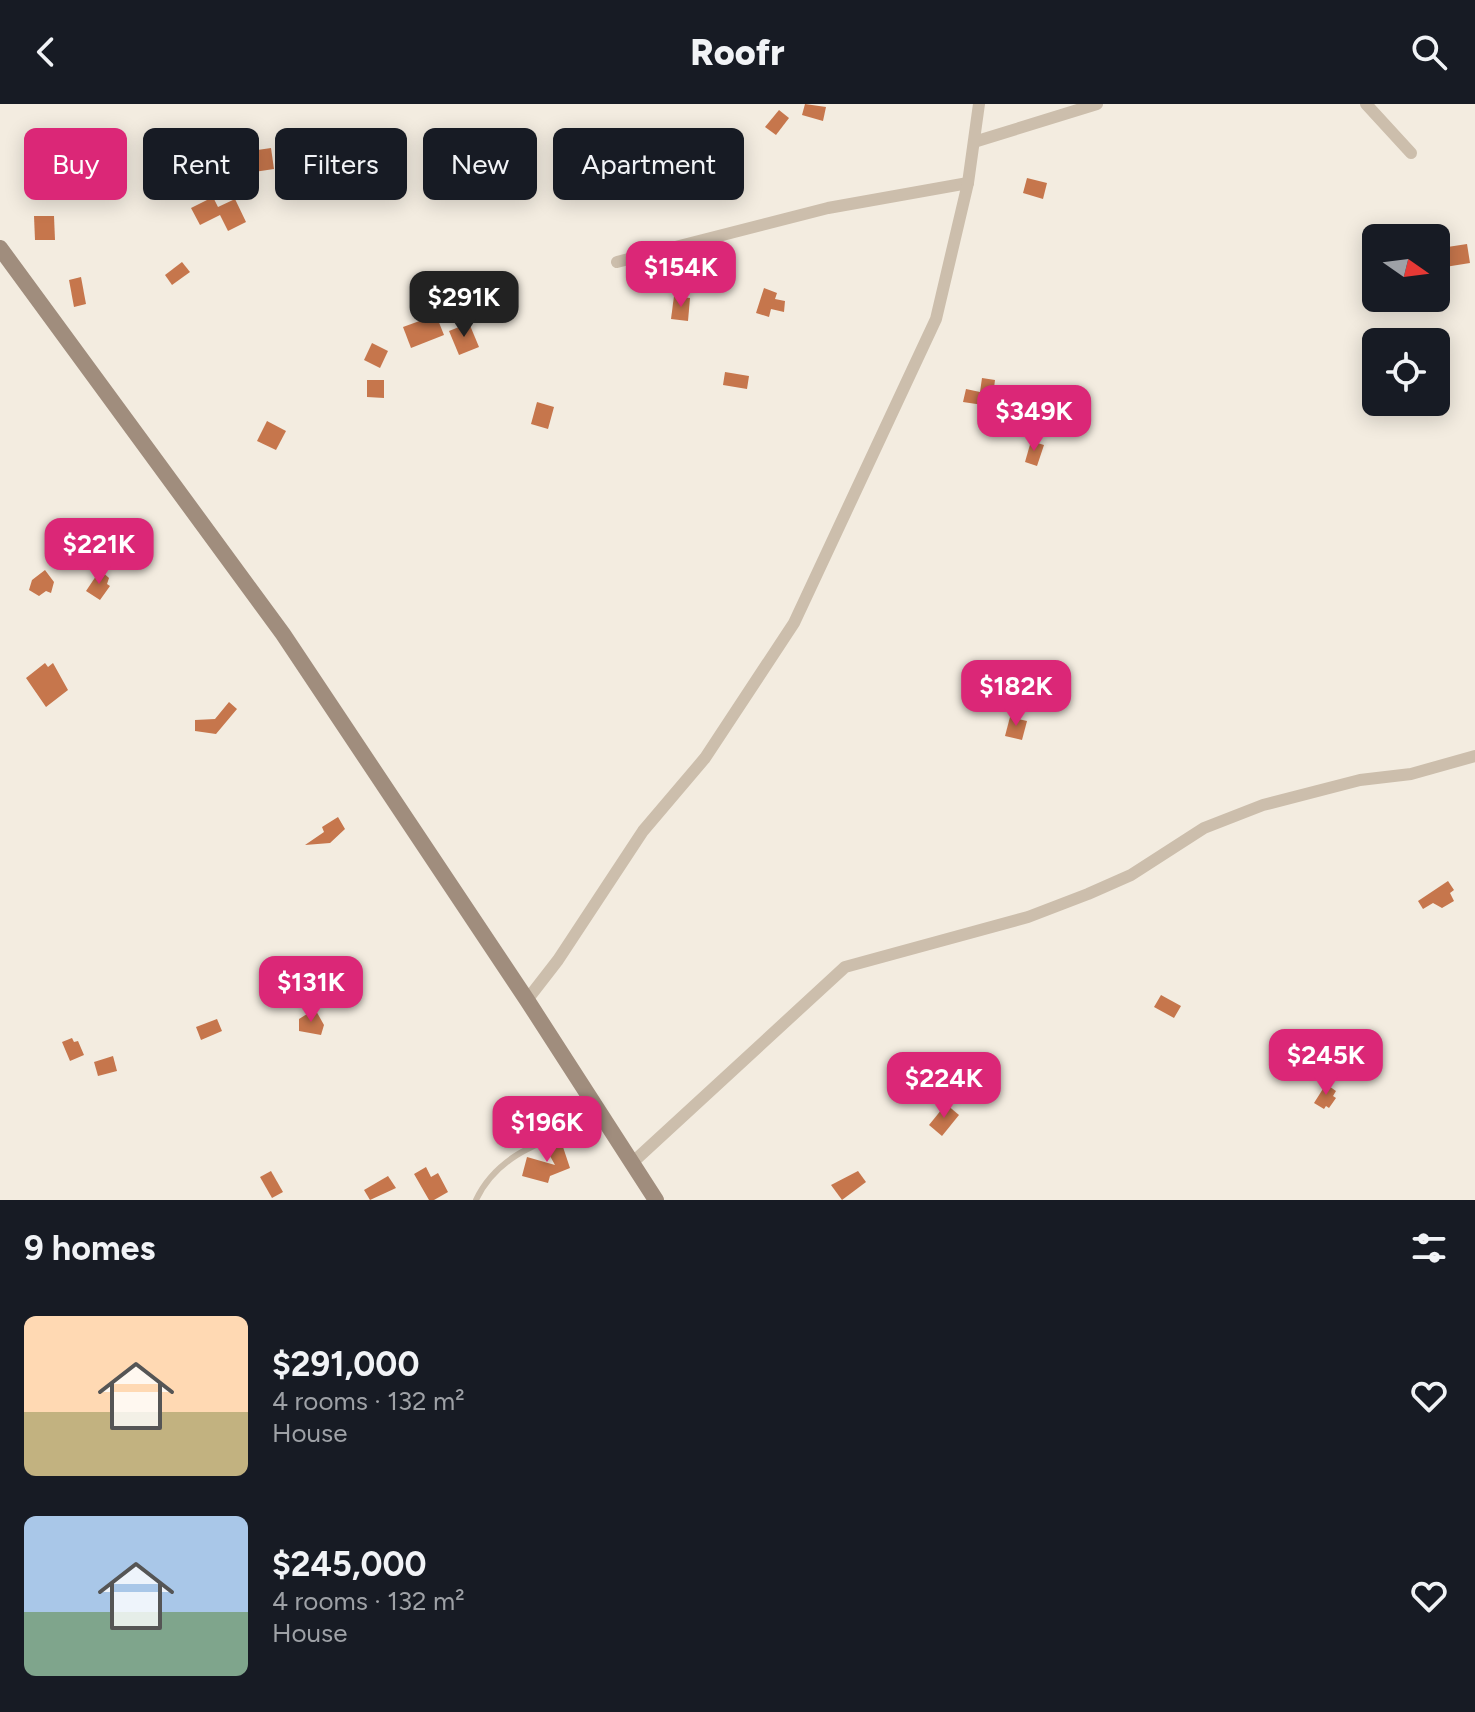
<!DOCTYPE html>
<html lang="en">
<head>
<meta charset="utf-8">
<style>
	:root { --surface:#171b24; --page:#242831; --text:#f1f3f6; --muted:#9ea1a6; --accent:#db2777 }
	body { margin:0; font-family:Figtree,sans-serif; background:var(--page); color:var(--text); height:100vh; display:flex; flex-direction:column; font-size:30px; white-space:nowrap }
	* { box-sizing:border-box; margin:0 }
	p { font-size:26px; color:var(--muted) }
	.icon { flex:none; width:44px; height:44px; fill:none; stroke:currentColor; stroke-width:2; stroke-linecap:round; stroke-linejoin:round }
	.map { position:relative; height:1096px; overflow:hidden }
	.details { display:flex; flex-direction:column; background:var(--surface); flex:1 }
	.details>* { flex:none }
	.guide { position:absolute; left:24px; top:24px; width:800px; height:72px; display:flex; gap:16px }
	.needle { width:52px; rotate:104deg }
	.fabs { position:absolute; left:1362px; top:120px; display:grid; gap:16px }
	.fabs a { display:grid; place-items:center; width:88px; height:88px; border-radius:12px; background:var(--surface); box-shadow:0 4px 20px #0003; font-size:40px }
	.price { position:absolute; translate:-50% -68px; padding:0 18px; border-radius:16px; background:var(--accent); color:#fff; font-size:26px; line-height:52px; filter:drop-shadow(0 2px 4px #0008) }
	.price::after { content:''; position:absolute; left:50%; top:48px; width:24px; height:18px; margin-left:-12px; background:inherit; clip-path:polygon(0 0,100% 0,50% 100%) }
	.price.selected { background:#222; color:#fff }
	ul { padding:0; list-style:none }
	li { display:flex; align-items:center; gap:24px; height:200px; padding:0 24px }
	li span { display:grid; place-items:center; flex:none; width:224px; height:160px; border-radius:12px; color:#555 }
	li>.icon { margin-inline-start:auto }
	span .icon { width:96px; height:96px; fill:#fffc; stroke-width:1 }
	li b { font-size:34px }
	h2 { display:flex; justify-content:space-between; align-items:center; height:96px; padding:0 24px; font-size:34px }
	.tag { padding:0 28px; border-radius:12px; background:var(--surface); box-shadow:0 4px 20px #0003; font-size:28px; line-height:72px }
	.tag.selected { background:var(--accent); color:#fff }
	header { display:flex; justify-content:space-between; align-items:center; height:104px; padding:0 24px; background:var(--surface); font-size:36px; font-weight:800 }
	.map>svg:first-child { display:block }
</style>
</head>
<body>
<header><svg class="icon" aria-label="back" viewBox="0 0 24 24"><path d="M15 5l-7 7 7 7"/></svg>Roofr<svg class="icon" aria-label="search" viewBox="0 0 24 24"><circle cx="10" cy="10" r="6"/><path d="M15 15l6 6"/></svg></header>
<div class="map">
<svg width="1475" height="1096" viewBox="0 0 1475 1096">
	<rect width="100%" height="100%" fill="#f3ece0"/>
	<g fill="#c6764c">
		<path d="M805,0L826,3L823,17L802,11Z"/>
		<path d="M779,6L789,14L776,31L765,23Z"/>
		<path d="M271,44L274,65L248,69L245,48Z"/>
		<path d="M1027,74L1047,79L1043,95L1023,89Z"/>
		<path d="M213,93L218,103L235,95L246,118L228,127L220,111L200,121L191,104Z"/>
		<path d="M34,112H54L55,136H35Z"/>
		<path d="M1467,140L1470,159L1445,163L1441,144Z"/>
		<path d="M182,158L190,168L172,181L165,171Z"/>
		<path d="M81,173L86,200L74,203L69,176Z"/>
		<path d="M764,184L777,189L775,195L785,197L784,208L771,205L769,213L756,209Z"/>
		<path d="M674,192L690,194L688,217L671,215Z"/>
		<path d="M436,211L444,231L411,244L403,223Z"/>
		<path d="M469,219L479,243L459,251L449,227Z"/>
		<path d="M372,239L388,247L380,264L364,256Z"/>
		<path d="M725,268L749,272L747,285L723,281Z"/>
		<path d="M982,274L995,276L994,284L1017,289L1014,301L985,295L983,301L963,298L966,285L980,288Z"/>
		<path d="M367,276H384V294L367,293Z"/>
		<path d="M537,298L554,303L548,325L531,320Z"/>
		<path d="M267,317L286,327L276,346L257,337Z"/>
		<path d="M1031,337L1044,341L1037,362L1025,358Z"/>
		<path d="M45,466L54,478L51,489L46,487L39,492L29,486L32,476Z"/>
		<path d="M100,466L109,474L107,480L110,482L100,496L86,487Z"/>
		<path d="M45,559L48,563L53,559L68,586L46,603L26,574Z"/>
		<path d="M229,598L237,605L216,630L195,627V616L215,615Z"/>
		<path d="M1010,613L1027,617L1022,636L1005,632Z"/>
		<path d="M338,713L345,725L330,739L305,741L324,728L322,723Z"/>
		<path d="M1448,777L1454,786L1450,789L1454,797L1442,804L1433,799L1423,805L1418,797Z"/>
		<path d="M1161,891L1181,902L1174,914L1154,903Z"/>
		<path d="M315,905L324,921L321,931L299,927V915Z"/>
		<path d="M217,915L222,927L201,936L196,923Z"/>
		<path d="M72,934L74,938L78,937L84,951L70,957L62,938Z"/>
		<path d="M113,952L117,967L98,972L94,958Z"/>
		<path d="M1326,980L1336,987L1333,992L1336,994L1329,1004L1326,1002L1324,1005L1314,999Z"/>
		<path d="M946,1000L959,1011L942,1032L929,1021Z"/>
		<path d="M561,1037L570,1064L550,1072L548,1079L522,1072L527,1053L555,1061L545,1043Z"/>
		<path d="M426,1063L431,1073L438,1069L448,1088L434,1096H429L414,1070Z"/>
		<path d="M271,1067L283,1088L272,1094L260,1073Z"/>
		<path d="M858,1067L866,1078L842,1096L831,1081Z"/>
		<path d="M388,1072L396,1084L370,1096L364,1086Z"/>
	</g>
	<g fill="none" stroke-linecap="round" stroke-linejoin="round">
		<path stroke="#ccbeac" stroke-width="6" d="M476,1096C500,1045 553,1035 602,1014"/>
		<g stroke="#ccbeac" stroke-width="12">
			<path d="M1366,0L1411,49"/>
			<path d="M974,38L1097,0"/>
			<path d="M617,158L828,104L968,79"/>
			<path d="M527,896L558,856L643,727L705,654L794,519L936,215L968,79L979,0"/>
			<path d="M632,1059L845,863L1028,813L1088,790L1131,771L1204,724L1263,701L1360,676L1411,670L1475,652"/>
		</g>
		<path stroke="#a08d7d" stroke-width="16" d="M0,144L283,530L527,896L656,1096"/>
	</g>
</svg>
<div class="fabs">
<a><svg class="needle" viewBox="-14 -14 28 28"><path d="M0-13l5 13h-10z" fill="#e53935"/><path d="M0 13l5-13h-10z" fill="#9ea1a6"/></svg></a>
<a><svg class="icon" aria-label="locate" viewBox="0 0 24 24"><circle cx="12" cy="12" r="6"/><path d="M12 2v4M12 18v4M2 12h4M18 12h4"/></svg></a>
</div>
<b class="price" style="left:681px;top:205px">$154K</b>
<b class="price selected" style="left:464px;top:235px">$291K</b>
<b class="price" style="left:1034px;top:349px">$349K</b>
<b class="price" style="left:99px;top:482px">$221K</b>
<b class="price" style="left:1016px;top:624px">$182K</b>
<b class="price" style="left:311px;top:920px">$131K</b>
<b class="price" style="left:1326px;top:993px">$245K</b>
<b class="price" style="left:944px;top:1016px">$224K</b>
<b class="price" style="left:547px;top:1060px">$196K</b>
<div class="guide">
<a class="tag selected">Buy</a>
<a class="tag">Rent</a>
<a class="tag">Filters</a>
<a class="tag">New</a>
<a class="tag">Apartment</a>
</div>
</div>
<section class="details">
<h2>9 homes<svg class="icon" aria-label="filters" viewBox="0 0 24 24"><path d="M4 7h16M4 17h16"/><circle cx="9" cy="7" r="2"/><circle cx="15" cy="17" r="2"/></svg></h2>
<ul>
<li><span style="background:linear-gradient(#ffd9b3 60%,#c2b280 0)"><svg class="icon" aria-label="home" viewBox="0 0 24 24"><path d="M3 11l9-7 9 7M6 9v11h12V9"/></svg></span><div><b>$291,000</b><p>4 rooms · 132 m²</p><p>House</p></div><svg class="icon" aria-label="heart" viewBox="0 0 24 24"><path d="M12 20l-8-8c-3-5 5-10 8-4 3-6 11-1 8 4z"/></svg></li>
<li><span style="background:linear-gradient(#a9c7e8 60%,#7fa58c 0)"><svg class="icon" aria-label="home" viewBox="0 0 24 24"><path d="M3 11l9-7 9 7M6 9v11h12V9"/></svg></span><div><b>$245,000</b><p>4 rooms · 132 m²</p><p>House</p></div><svg class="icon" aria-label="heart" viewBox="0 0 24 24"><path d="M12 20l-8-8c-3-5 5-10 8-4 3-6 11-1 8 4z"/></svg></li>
</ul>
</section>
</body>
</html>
